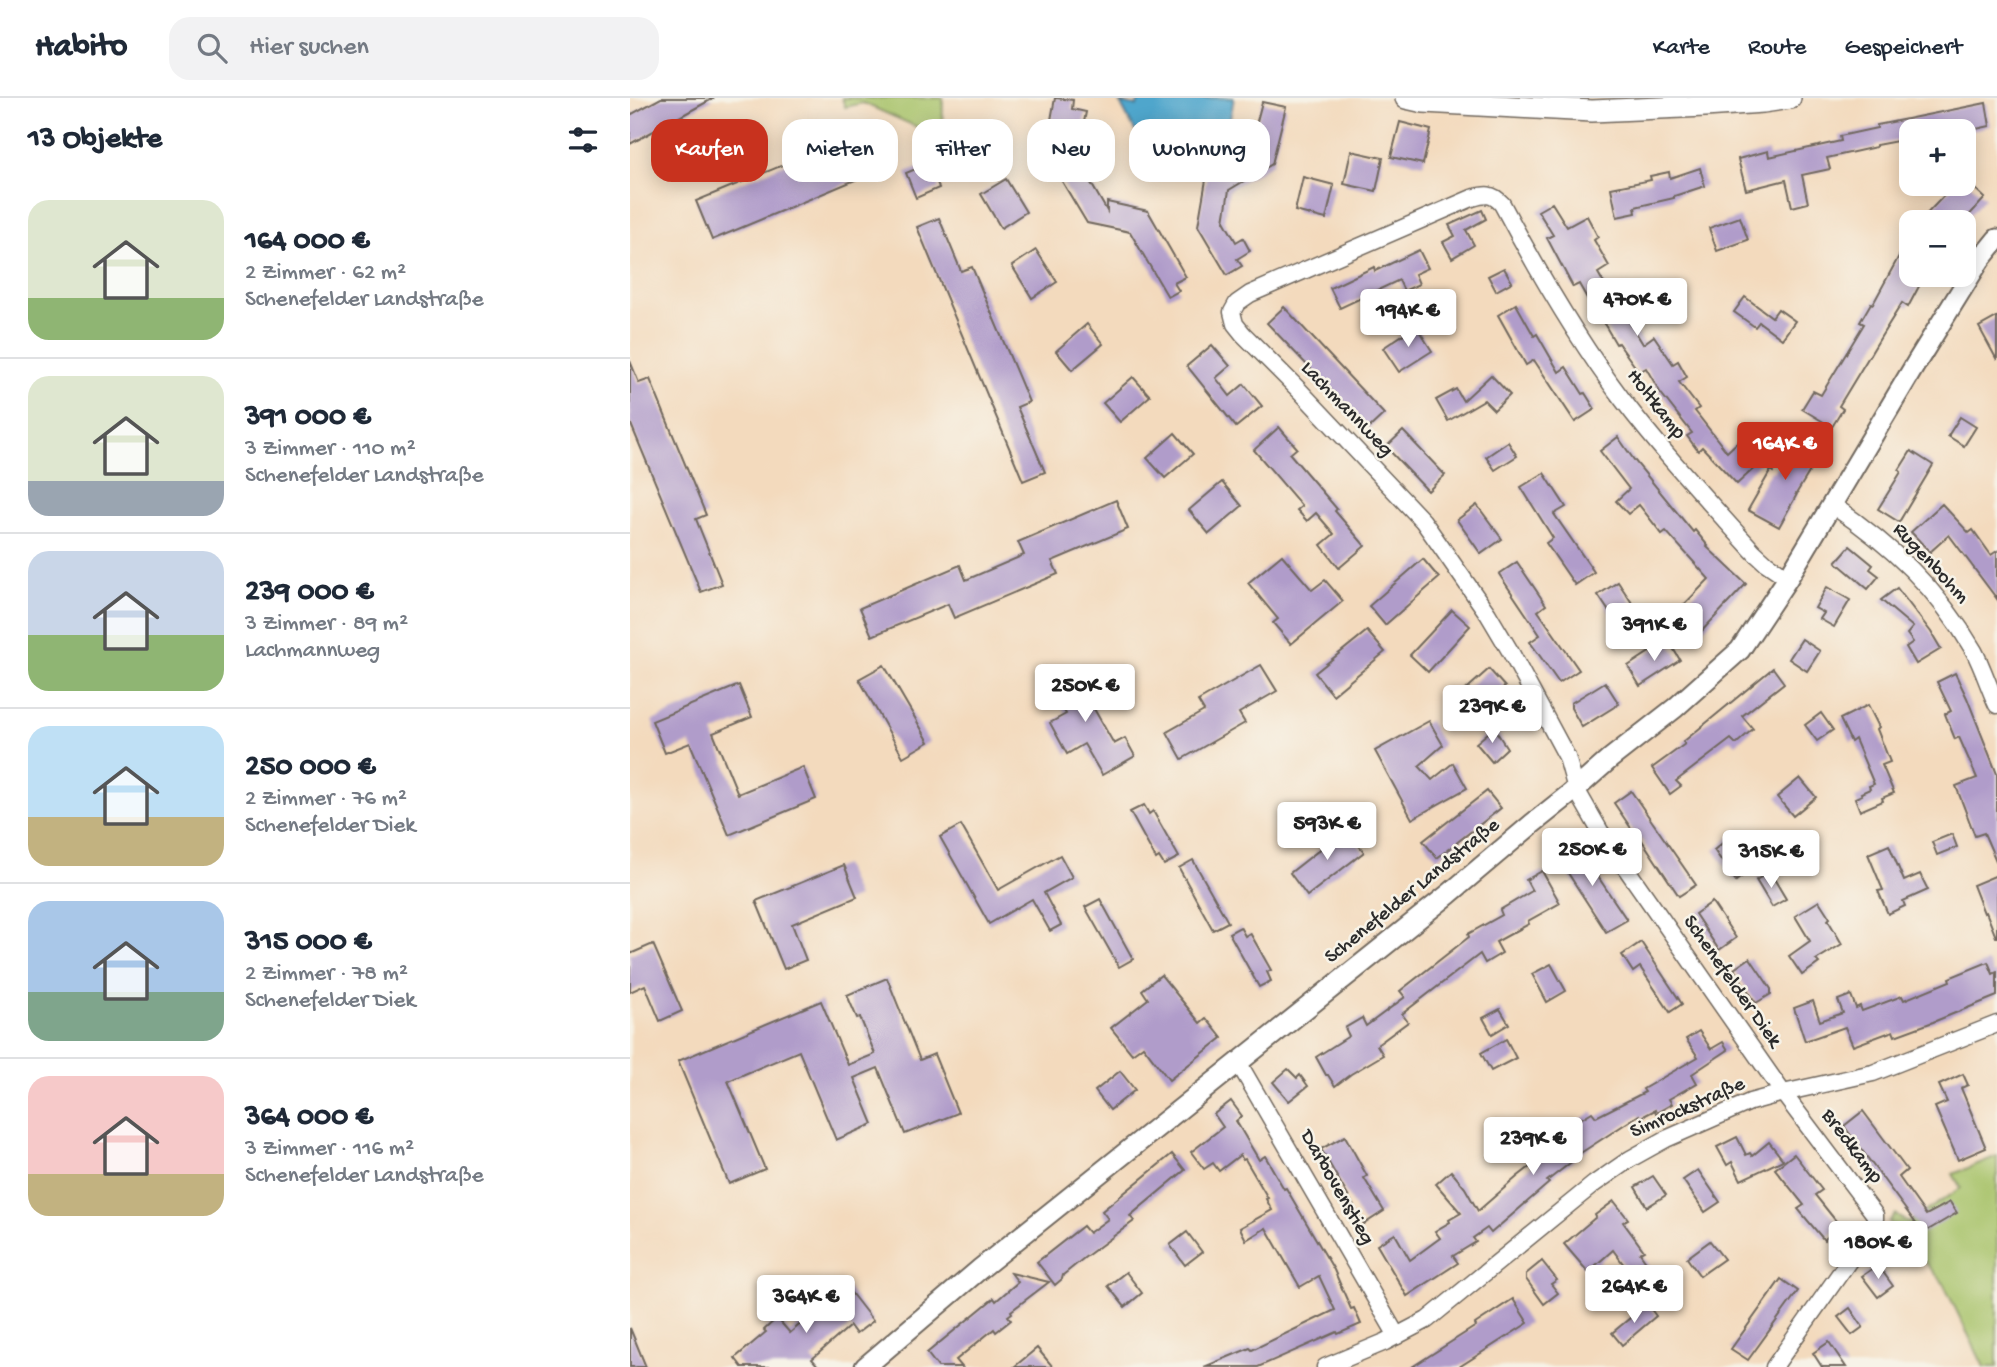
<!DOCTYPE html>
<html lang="de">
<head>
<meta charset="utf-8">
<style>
	:root { --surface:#fff; --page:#f2f2f3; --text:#1f2937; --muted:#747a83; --line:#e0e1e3; --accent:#c8321e }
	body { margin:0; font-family:"Gochi Hand",sans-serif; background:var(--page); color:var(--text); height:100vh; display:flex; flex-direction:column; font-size:26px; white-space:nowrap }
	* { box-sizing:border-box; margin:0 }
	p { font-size:23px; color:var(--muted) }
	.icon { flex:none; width:38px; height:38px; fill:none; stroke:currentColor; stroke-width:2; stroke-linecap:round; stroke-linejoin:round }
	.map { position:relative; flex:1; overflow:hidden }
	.sheet { display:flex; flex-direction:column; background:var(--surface); width:630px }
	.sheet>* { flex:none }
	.banner { position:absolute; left:21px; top:21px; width:665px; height:63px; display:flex; gap:14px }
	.tools { position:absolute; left:1269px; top:21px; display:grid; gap:14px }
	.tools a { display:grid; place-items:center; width:77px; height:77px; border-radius:14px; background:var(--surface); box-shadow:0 4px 18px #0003; font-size:35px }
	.price { position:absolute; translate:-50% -60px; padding:0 16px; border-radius:7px; background:#fff; color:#222; font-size:23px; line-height:46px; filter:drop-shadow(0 2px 4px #0008) }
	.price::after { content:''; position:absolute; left:50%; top:42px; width:21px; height:16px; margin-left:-10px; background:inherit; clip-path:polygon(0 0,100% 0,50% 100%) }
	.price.current { background:var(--accent); color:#fff }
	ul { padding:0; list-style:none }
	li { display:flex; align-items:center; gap:21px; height:175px; padding:0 28px }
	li+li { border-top:2px solid var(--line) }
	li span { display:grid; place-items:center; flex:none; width:196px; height:140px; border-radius:21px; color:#555 }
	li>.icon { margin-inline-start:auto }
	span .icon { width:84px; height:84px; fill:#fffc; stroke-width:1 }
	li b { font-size:30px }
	h2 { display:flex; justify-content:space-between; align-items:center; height:84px; padding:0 28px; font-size:30px }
	.chip { padding:0 24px; border-radius:21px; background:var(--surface); box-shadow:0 4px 18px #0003; font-size:24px; line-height:63px }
	.chip.current { background:var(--accent); color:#fff }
	header { display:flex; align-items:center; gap:42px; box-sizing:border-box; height:98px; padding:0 35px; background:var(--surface); border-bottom:2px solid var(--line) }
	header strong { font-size:33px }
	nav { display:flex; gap:38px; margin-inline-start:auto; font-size:24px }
	.search { width:490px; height:63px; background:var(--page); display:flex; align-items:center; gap:18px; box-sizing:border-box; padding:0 24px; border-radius:21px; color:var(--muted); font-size:26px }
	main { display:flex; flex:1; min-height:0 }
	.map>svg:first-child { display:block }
</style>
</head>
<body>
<header>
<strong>Habito</strong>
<div class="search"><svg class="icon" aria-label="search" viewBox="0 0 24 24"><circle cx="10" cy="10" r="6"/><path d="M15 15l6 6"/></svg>Hier suchen</div>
<nav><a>Karte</a><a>Route</a><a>Gespeichert</a></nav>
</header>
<main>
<section class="sheet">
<h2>13 Objekte<svg class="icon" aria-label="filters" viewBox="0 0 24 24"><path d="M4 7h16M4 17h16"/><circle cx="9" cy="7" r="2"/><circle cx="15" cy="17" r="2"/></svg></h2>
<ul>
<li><span style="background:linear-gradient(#dfe7d0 70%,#8fb573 0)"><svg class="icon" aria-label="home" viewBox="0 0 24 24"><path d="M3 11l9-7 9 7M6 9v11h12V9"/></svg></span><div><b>164 000 €</b><p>2 Zimmer · 62 m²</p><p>Schenefelder Landstraße</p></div></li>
<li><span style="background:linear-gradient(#dfe7d0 75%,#9aa5b1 0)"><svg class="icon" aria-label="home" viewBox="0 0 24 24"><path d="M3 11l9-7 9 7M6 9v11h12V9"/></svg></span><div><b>391 000 €</b><p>3 Zimmer · 110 m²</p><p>Schenefelder Landstraße</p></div></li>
<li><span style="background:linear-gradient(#c9d6e8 60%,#8fb573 0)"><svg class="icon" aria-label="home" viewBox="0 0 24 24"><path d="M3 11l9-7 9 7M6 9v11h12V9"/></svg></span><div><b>239 000 €</b><p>3 Zimmer · 89 m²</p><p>Lachmannweg</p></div></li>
<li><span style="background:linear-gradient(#bfe0f5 65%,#c2b280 0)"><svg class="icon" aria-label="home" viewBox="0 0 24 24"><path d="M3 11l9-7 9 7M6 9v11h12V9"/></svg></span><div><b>250 000 €</b><p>2 Zimmer · 76 m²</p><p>Schenefelder Diek</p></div></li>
<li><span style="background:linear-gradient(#a9c7e8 65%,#7fa58c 0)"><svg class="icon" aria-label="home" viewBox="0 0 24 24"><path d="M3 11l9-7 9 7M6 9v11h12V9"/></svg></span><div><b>315 000 €</b><p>2 Zimmer · 78 m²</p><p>Schenefelder Diek</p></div></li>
<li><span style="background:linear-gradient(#f6c9c9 70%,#c2b280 0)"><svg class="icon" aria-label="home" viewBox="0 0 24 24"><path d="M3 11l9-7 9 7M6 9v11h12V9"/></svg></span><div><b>364 000 €</b><p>3 Zimmer · 116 m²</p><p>Schenefelder Landstraße</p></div></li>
</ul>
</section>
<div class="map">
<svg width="1367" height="1269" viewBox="0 0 1367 1269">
	<rect width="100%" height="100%" fill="#f7f3e8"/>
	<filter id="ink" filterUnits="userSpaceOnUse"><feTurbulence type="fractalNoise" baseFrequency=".0143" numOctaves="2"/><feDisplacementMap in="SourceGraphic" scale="14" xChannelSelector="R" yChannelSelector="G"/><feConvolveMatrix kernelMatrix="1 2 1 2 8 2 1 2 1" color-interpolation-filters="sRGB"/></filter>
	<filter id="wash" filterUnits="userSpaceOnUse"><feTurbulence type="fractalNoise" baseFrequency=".00686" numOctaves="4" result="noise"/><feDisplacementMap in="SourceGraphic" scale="28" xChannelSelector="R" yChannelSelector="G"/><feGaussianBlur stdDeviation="1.57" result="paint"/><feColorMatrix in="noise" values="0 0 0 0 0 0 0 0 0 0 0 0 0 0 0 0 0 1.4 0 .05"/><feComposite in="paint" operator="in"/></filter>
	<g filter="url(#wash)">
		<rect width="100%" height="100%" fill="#f3dabd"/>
		<g fill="#a8c36a" stroke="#6a774a" stroke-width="2">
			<path d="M212,0H313L312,40L233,5L215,9Z"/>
			<path d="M1367,1058V1269H1354L1312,1183L1259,1124L1265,1116L1278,1125L1331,1090L1323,1076Z"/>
		</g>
		<path fill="#4fa6cc" stroke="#3d687c" stroke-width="2" d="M509,0H604C602,9 601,19 598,27C591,44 548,76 530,65C517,59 498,19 490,5L507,8Z"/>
		<g id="blocks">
			<g fill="#b09cca">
				<path d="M31,0H84L0,46V17Z"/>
				<path d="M425,0L443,2L442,11L456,14L453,29L446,28L442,52L477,113V104L518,113L556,179L544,185L549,193L538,199L500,134L457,125L415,55Z"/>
				<path d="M632,4L656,9L642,66L599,92L594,123L606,144L613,140L620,153L607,161L612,168L597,177L568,128L577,76L620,50Z"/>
				<path d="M1356,5L1360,28L1337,33H1276L1278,41L1246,47V49L1197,60L1200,71L1172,77L1178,105L1162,109L1156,82L1116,92L1108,61L1138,53L1139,59L1211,43L1210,38L1247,30V27Z"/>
				<path d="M770,24L801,32L793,66L761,59Z"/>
				<path d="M245,29L261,67L82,142L66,103Z"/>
				<path d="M721,53L753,60L746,93L714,86Z"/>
				<path d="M300,65L309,90L286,100L276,75Z"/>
				<path d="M1070,70L1075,88L1044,98V100L1005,109L1006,115L987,119L981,90L1021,82L1020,78L1039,74L1040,80Z"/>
				<path d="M673,79L704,87L696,121L665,113Z"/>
				<path d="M376,81L396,114L371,130L351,96Z"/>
				<path d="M1325,86H1340L1355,100L1333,124H1289Z"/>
				<path d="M922,105L937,129L957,118L968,139L964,142L979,168L968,175L993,218L995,217L1013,246L1024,238L1043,266L1048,263L1057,279L1049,284L1069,310L1065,313L1097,354L1111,341L1132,363L1107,386L1072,349L1068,353L1057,338L1062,335L1030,294L1016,270L1009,274L988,245L986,246L969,217L967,218L949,186L943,189L917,140L923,137L908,113Z"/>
				<path d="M852,112L856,121L836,132L844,147L822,160L813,144L825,138L819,127Z"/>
				<path d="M1110,119L1118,142L1087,153L1079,130Z"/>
				<path d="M309,120L331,173L342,169L399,304L387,309L415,374L393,383L287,129Z"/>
				<path d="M1281,136V177H1295L1278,209L1272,205L1252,237L1209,308L1213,311L1202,329L1172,311L1183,293L1191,297L1234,226L1230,224L1241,205L1243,206Z"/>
				<path d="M406,152L427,184L402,200L382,168Z"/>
				<path d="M789,152L798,170L785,176L789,186L774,193L769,182L710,210L700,190L744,169L745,173Z"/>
				<path d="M874,170L882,184L866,193L858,178Z"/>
				<path d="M1115,199L1142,219L1148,211L1165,223L1152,241L1129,224L1125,229L1104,214Z"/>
				<path d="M886,206L904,238L907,236L929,274L936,269L953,296L955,295L965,311L945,324L904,262L896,267L868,217Z"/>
				<path d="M654,209L754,316L738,331L637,225Z"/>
				<path d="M1367,219V262L1349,229Z"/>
				<path d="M457,226L473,246L442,272L426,253Z"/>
				<path d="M786,228L802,253L769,274L753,250Z"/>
				<path d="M582,247L600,268L586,280L600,298L614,286L632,308L606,329L557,268Z"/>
				<path d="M0,263L9,285L20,281L76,417L66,421L92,486L71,494L0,324Z"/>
				<path d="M861,277L880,297L864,312L854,302L818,323L806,302L826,291L833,303Z"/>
				<path d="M503,279L520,298L490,324L473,305Z"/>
				<path d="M1330,319L1346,329L1334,348L1318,338Z"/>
				<path d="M649,329L667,350L660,356L707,411L705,413L735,448L709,470L691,447L704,436L686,415L677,423L667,412L672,408L624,352Z"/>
				<path d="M773,333L815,377L798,393L756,349Z"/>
				<path d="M545,335L563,356L535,380L517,360Z"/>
				<path d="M1166,337L1192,353L1166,396H1167L1149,429L1118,412L1141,372L1143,374Z"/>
				<path d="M988,339L1004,362L1063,434L1065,432L1078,448L1077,449L1116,486L1068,537L1046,515L1079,481L1036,433L1032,436L1009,407L998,416L986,403L999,391L970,353Z"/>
				<path d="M878,344L887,358L865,372L856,359Z"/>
				<path d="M1281,353L1303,367L1269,424L1248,411L1271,374L1269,372Z"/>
				<path d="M914,375L936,409L924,416L964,474L945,487L916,445L923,440L891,389Z"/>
				<path d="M592,384L612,408L579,436L559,412Z"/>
				<path d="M486,402L498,431L422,463L428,476L324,520L318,506L242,538L230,510L330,467L336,482L394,457L388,444Z"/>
				<path d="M1312,406L1339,435L1343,432L1361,457L1367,453V501L1319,437L1300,454L1281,434Z"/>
				<path d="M847,407L872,441L851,456L827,422Z"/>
				<path d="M1220,448L1243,467L1240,471L1249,478L1238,491L1206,464Z"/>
				<path d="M652,457L682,492L695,482L713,503L661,546L643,525L648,521L618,485Z"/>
				<path d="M793,461L809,480L755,527L739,508Z"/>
				<path d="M887,464L916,507L908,513L949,572L929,585L900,544L910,537L869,476Z"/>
				<path d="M988,484L1014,523L994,536L968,497Z"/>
				<path d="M1197,489L1220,502L1204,529L1190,521L1194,515L1185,510Z"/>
				<path d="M1267,490L1301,534L1311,551L1286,566L1276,549L1283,544L1277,536L1283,529L1251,502Z"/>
				<path d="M822,512L840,528L798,574L780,557Z"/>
				<path d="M737,533L755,554L703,597L685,575Z"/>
				<path d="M1172,541L1190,553L1177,573L1159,561Z"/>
				<path d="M1038,542L1050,562L1010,588L998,568Z"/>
				<path d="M254,567L299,644L273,659L229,581Z"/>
				<path d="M450,567L459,583L451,588L484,646L495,640L505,658L472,677L454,646L437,656L420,625L436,616L418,585Z"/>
				<path d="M631,567L647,593L609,615L615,625L552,661L537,634L574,613L568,603Z"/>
				<path d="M1143,570L1154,585L1112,618L1123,631L1106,646L1101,641L1046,683L1051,688L1040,696L1022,670L1055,646L1053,644Z"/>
				<path d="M859,571L875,589L838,623L821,605Z"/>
				<path d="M1325,575L1337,600L1367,676V765L1354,735L1345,738L1326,688L1347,680L1329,639L1325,641L1315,616L1321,613L1307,584Z"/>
				<path d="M975,584L989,606L952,629L941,610V605Z"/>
				<path d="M109,587L122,619L83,635L108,696L173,669L186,701L99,737L60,645L35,655L22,623Z"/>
				<path d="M1238,607L1249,629L1247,631L1260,664L1252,667L1264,695L1252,700L1253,703L1230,713L1225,700L1232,697L1231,695L1240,691L1239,688L1244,686L1225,641L1221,644L1210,621Z"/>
				<path d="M1191,615L1203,632L1187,643L1175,627Z"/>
				<path d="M799,623L813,647L789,668L802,682L823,665L837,690L782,721L745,653Z"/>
				<path d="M864,630L877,650L862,664L846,645Z"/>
				<path d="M1170,680L1186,699L1163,718L1147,699Z"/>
				<path d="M857,693L871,710L807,760L793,743Z"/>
				<path d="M1001,693L1066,787L1049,798L1011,741L1009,742L984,705Z"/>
				<path d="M514,707L519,716L523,713L549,759L534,767L529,759L526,761L500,714Z"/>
				<path d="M331,727L368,792L430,757L442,779L414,795L431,827L420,833L402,801L359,826L310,739Z"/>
				<path d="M716,731L734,754L677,798L660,775Z"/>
				<path d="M1322,736L1327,749L1307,757L1302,744Z"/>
				<path d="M1100,739L1123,770L1106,783L1084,752Z"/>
				<path d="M946,746L997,822L976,834L927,758Z"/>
				<path d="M1259,747L1274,783L1290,776L1298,792L1273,803L1275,808L1258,816L1248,793L1253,792L1238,756Z"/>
				<path d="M563,762L598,824L583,832L549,770Z"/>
				<path d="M214,767L227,799L162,826L176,862L154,871L126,803Z"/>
				<path d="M912,773L930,805L898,823L899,826L866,844L872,855L855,865L850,856L772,916L778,924L747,947L753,957L721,976L705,988L698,977H696L686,959L719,938L715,930L732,920L736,928L775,899L770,893L839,839L838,836L872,817L870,812L902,793L896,782Z"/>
				<path d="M1140,774L1156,801L1142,809L1126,782Z"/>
				<path d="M1367,777V839H1366L1356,814L1354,815L1343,787Z"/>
				<path d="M470,801L503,861L489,869L455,809Z"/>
				<path d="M1189,803L1200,820L1198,822L1212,846L1186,862L1189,865L1172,877L1159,858L1180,843L1165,818Z"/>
				<path d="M1082,804L1106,840L1089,852L1065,816Z"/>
				<path d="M610,829L615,838L620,835L641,872L637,874L641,883L629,889L599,835Z"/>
				<path d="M1011,844L1052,906L1040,914L1010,869L1003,874L992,857Z"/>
				<path d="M23,846L52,913L30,923L15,887L0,894V856Z"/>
				<path d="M1120,860L1141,891V896L1126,905L1104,871Z"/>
				<path d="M1358,864L1363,876L1367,874V898L1303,924L1265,938L1263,933L1223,948L1215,929L1175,943L1164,910L1183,903L1190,923L1213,915L1208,902L1221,897L1226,910L1230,908L1232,913L1272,898L1274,902L1320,883L1319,880Z"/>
				<path d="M921,866L936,893L917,904L902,876Z"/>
				<path d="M531,877L570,925L576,920L592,940L539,982L513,948L502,956L481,930L518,901L512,892Z"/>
				<path d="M257,880L290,962L304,956L328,1015L275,1036L248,970L224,980L243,1026L206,1042L169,953L98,983L135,1071L99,1086L48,963L191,903L218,967L245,956L230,919L227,920L217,897Z"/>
				<path d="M870,911L879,926L862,936L853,920Z"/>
				<path d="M1069,933L1081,951L1093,944L1098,952L1062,976L1067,985L1039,1001L1042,1006L1026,1015L1025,1012L1010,1020L1009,1017L943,1060L944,1062L917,1083L919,1085L861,1135L857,1130L843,1140L846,1144L823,1158L828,1165L777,1198L747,1147L765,1136L780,1162L810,1140L805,1133L820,1124L819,1122L831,1115L806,1086L821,1073L835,1090L848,1113L887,1079L945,1034L941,1027L962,1014L966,1019L1015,994L1013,991L1068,959L1056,941Z"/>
				<path d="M876,941L886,960L861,973L851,955Z"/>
				<path d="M658,971L667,980L670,977L678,988L659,1003L643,984Z"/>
				<path d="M490,973L505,992L480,1012L465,993Z"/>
				<path d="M1333,976L1338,987L1331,990L1356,1050L1328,1062L1305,1009L1317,1004L1309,987Z"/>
				<path d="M601,1003L612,1018L606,1023L629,1062L635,1058L654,1091L656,1090L704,1172L721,1211L724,1210L731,1226L708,1236L707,1234L628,1269H574L620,1250L622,1252L705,1212L689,1178L670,1189L636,1130L616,1142L610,1130L642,1112L636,1101L638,1100L615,1061L613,1062L610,1057L589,1073L583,1065L574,1071L561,1054L593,1029L584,1016Z"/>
				<path d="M1233,1013L1277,1072L1269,1079L1296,1117L1320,1104L1327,1115L1293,1135L1214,1028Z"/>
				<path d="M715,1038L737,1078L734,1080L754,1113L734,1126L691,1051Z"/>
				<path d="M1107,1039L1116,1057L1120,1055L1122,1058L1139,1044L1153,1062L1111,1082L1102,1064L1097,1067L1087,1049Z"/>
				<path d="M542,1056L555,1072L500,1118L504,1123L454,1160L433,1177L432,1181L425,1187L407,1164L453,1128L459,1135L478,1121L472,1113Z"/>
				<path d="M1164,1056L1192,1092L1185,1097L1210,1128L1194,1142L1168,1111L1174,1107L1145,1071Z"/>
				<path d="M1068,1072L1090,1104L1075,1114L1053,1082Z"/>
				<path d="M1023,1078L1036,1097L1017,1109L1005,1089Z"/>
				<path d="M984,1103L998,1121L993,1124L1014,1153L1010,1155L1019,1168L1009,1175L1003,1167L997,1171L983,1152L958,1174L934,1146L966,1119L965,1117Z"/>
				<path d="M557,1134L572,1154L555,1167L540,1147Z"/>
				<path d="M1080,1143L1094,1161L1070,1178L1057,1160Z"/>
				<path d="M912,1163L927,1182L921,1186L928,1195L914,1206L896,1181V1176Z"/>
				<path d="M1248,1167L1263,1188L1248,1199L1232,1178Z"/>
				<path d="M496,1174L512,1195L495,1209L478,1188Z"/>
				<path d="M381,1175L419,1184L381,1213L382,1215L378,1218L381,1222L366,1234L364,1231L326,1262L332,1269H308L297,1255L364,1200L366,1203L388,1184Z"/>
				<path d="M1151,1181L1168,1193L1118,1262L1101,1251Z"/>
				<path d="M215,1187L243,1223L226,1236L220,1228L182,1261L189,1269H112L105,1260L136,1234L134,1232L147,1220L160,1235Z"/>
				<path d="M883,1201L898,1225L829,1269H782L846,1228L845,1226Z"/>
				<path d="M1017,1206L1026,1218L992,1247L982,1235Z"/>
				<path d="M1220,1210L1233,1229L1222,1237L1208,1219Z"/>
				<path d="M0,1231V1230L16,1269H0Z"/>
				<path d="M1199,1244L1216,1269H1192L1183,1255Z"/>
				<path d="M407,1250L423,1269H384Z"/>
			</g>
		</g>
	</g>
	<g filter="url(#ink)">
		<use href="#blocks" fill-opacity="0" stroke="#71685e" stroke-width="2"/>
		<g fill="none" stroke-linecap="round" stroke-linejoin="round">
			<g stroke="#71685e" stroke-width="19">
				<g id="minor">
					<path d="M1202,407C1260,446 1308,491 1344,553C1353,570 1359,590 1367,607"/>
					<path d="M608,964L767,1238"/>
					<path d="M695,1269L755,1244L797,1222L964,1086L1000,1061L1036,1041L1120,1004L1153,995L1243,975L1367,926"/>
					<path d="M1144,1269L1242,1130L1245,1121V1117L1153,995L970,733L946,691L937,659L880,553L858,516L793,423L670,293L613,236L605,226L602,214L607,205L620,196L842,100C856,96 862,95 872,106C908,174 946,240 992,301C1033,355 1079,404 1124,454L1136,465L1158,480"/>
				</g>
			</g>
			<g stroke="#71685e" stroke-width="23">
				<path id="tertiary" d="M235,1269L350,1171L819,796L902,726L946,691L981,660L1045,610L1110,552L1158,480L1288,262L1350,162L1367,141"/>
			</g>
			<g stroke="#71685e" stroke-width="24">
				<path id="secondary" d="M776,0L794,4L962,13L1075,8L1133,4L1160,0"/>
			</g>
			<use href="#minor" stroke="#fff" stroke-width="16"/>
			<use href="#tertiary" stroke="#fff" stroke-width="19"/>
			<use href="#secondary" stroke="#fff" stroke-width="21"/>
		</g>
	</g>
	<g text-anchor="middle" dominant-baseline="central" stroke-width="5" stroke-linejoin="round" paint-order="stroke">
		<g font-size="21" fill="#2b2b2b" stroke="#f7f3e8">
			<text transform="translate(1025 307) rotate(52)">Holtkamp</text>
			<text transform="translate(716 312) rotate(46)">Lachmannweg</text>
			<text transform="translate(1300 466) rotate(47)">Rugenbohm</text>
			<text transform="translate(783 794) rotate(-39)">Schenefelder Landstraße</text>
			<text transform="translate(1101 884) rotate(55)">Schenefelder Diek</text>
			<text transform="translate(1058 1011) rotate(-24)">Simrockstraße</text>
			<text transform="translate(1221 1049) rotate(53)">Bredkamp</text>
			<text transform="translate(706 1090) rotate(60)">Darbovenstieg</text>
		</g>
	</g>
</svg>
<div class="tools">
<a>+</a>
<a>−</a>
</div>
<b class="price" style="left:1007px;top:240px">470K €</b>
<b class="price" style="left:778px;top:251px">194K €</b>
<b class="price current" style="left:1155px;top:384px">164K €</b>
<b class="price" style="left:1024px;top:565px">391K €</b>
<b class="price" style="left:455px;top:626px">250K €</b>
<b class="price" style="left:862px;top:647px">239K €</b>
<b class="price" style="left:697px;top:764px">593K €</b>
<b class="price" style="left:962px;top:790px">250K €</b>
<b class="price" style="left:1141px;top:792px">315K €</b>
<b class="price" style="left:903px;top:1079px">239K €</b>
<b class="price" style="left:1248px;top:1183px">180K €</b>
<b class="price" style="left:1004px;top:1227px">264K €</b>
<b class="price" style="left:176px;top:1237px">364K €</b>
<div class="banner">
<a class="chip current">Kaufen</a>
<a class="chip">Mieten</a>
<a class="chip">Filter</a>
<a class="chip">Neu</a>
<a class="chip">Wohnung</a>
</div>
</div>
</main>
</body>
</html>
